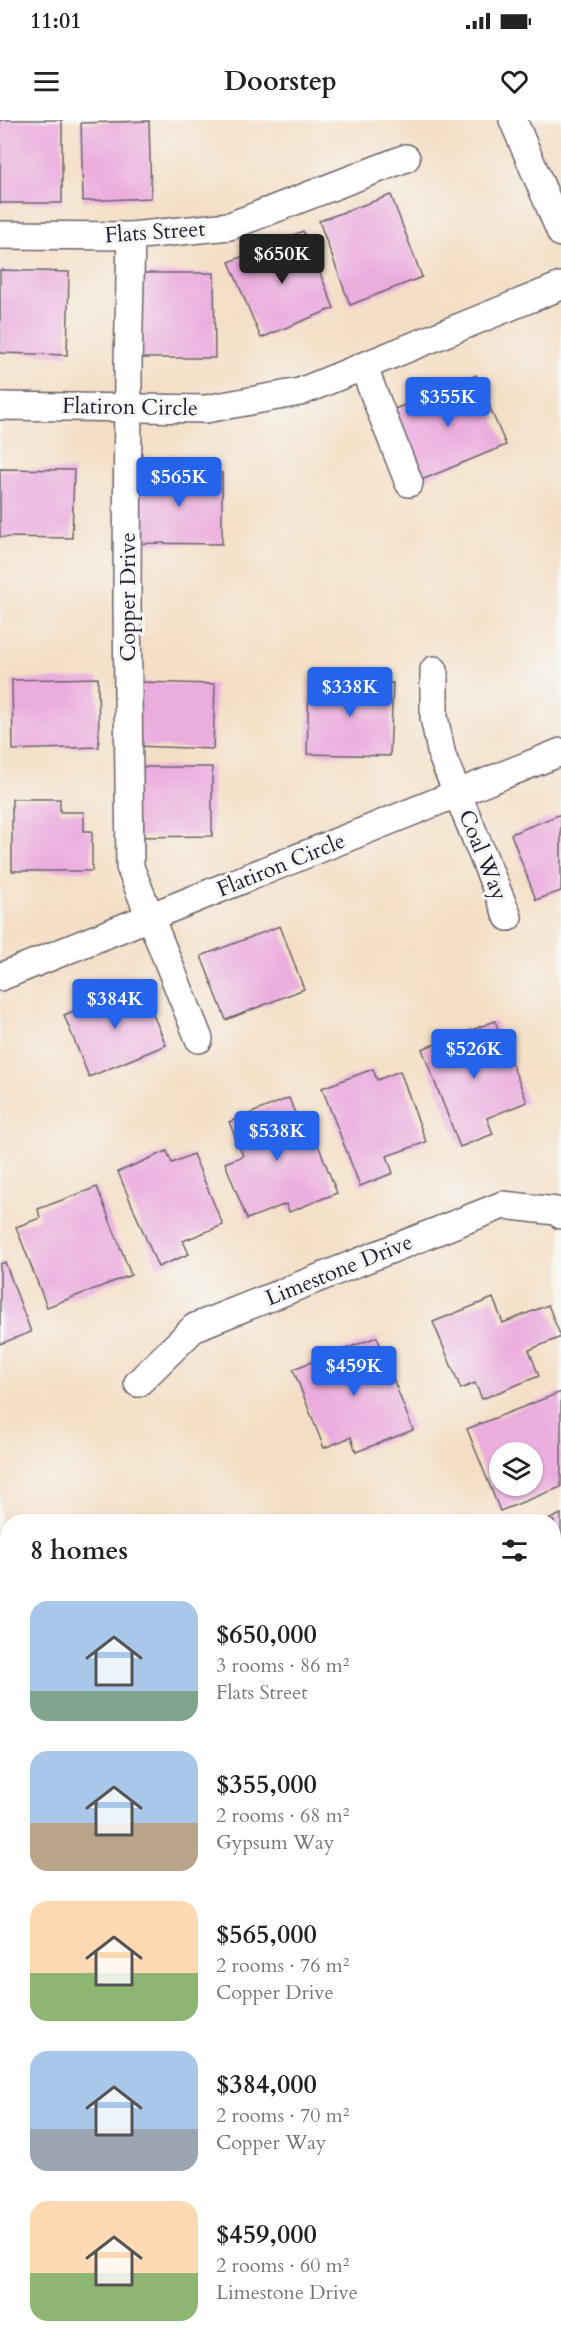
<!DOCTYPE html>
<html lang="en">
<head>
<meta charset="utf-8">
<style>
	:root { --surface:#fff; --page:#f2f2f2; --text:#222; --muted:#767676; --accent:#2563eb }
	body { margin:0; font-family:Cardo,serif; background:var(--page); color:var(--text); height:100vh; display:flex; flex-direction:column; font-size:22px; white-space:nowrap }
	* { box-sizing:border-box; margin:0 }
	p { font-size:20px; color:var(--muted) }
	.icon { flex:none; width:33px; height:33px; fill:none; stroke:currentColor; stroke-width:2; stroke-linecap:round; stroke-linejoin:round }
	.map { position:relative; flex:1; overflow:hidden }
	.side { position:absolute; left:0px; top:1394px; width:561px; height:836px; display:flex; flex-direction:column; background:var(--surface); border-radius:24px 24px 0 0; box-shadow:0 2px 4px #0004 }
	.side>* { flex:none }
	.buttons { position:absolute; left:489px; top:1322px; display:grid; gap:12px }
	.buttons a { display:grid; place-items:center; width:54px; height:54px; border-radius:50%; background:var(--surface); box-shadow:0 2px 4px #0004; font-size:30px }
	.price { position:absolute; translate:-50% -51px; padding:0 14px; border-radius:6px; background:var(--accent); color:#fff; font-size:20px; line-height:39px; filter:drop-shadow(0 2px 3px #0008) }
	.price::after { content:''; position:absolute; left:50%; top:36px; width:18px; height:14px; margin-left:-9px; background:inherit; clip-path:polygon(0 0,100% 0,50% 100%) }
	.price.on { background:#222; color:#fff }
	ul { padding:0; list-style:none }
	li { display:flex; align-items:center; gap:18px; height:150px; padding:0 30px }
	li span { display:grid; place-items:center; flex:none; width:168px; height:120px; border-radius:18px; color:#555 }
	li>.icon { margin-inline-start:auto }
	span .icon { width:72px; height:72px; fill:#fffc; stroke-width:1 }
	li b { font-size:26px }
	h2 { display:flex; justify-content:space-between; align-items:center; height:72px; padding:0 30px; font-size:26px }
	.status { display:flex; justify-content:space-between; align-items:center; height:42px; padding:0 30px; background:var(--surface); direction:ltr }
	.status svg { height:16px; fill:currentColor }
	header { display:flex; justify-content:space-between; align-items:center; height:78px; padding:0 30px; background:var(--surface); font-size:27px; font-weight:600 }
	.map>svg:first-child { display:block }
</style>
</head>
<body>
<div class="status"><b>11:01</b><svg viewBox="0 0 49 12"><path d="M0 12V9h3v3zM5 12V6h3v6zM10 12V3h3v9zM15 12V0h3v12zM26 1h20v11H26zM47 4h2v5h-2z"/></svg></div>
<header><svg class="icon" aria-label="menu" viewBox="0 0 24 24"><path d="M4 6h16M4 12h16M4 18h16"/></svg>Doorstep<svg class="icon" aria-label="heart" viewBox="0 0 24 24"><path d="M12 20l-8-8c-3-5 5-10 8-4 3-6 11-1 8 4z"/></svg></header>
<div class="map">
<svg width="561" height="2228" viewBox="0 0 561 2228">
	<rect width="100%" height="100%" fill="#f6f6f2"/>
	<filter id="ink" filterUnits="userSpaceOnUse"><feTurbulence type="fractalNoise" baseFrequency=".0167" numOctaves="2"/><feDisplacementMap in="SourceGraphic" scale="12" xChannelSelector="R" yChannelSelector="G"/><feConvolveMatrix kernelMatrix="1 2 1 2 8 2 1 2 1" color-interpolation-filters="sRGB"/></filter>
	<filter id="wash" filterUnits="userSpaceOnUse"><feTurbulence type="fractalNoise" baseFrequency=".008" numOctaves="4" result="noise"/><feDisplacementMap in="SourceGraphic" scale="24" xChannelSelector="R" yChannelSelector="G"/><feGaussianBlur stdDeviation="1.35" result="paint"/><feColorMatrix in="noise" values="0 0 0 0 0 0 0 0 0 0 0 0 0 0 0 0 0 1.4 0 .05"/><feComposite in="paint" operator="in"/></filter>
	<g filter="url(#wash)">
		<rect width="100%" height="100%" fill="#f4dfc6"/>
		<g id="blocks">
			<g fill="#ebacde" fill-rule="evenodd">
				<rect x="0" y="0" width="62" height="83"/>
				<path d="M149,1L151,78L83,81L81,3Z"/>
				<path d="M391,75L422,157L350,185L319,101Z"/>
				<path d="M303,111L334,188L261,218L229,142Z"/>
				<path d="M0,150L69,152L67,235L0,233Z"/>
				<path d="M140,153H214L215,238H140Z"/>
				<path d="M476,255L506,325L419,361L390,291Z"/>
				<path d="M0,349L74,350L72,418L0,417Z"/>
				<path d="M136,352L222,353V424L135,423Z"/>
				<path d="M98,558L99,627L13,630L12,560Z"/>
				<path d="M309,561L393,563L390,636L307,634Z"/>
				<path d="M137,562L215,564L213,629L135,626Z"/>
				<path d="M134,647H212V716L134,717Z"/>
				<path d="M12,679H60V692H84V711H92V751H12Z"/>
				<path d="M561,694V771L536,780L511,714Z"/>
				<path d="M280,806L304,869L226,900L201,836Z"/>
				<path d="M140,864L166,925L89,957L64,895Z"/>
				<path d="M495,901L527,982L487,998L493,1014L460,1027L422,929Z"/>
				<path d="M373,949L377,960L400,951L426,1022L387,1036L393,1053L360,1066L322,968Z"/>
				<path d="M289,978L304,1016L313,1012L337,1073L289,1092L286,1084L247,1099L225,1043L243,1036L229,1002Z"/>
				<path d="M167,1031L172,1043L193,1034L223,1105L183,1121L189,1134L158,1147L118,1052Z"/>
				<path d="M97,1067L131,1155L47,1187L16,1107L40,1098L38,1089Z"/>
				<path d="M5,1142L31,1212L0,1224V1144Z"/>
				<path d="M493,1178L503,1203L548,1185L561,1217L529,1230L539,1256L482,1279L475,1263L461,1269L433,1202Z"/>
				<path d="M377,1217L413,1310L356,1332L351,1317L324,1328L293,1249Z"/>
				<path d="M561,1272V1367L500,1391L467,1309ZM500,1332H532V1365H500Z"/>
				<path d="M561,1394V1490L558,1491L554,1480V1401H546Z"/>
				<path d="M554,1808L561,1826V1881L554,1884Z"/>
				<path d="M556,2094L561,2105V2192L554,2195V2095Z"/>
				<path d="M554,2196L561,2219L540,2228H530L527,2222H554Z"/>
				<path d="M261,2222H345L347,2228H244Z"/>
			</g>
		</g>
	</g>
	<g filter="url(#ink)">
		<use href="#blocks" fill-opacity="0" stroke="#6c646c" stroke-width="1.5"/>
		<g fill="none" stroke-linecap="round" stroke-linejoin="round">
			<g stroke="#6c646c" stroke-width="30">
				<g id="street">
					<path d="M513,0L561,113"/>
					<path d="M0,115L131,116L230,106L406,38"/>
					<path d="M131,116L128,246L127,483L130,747L199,919"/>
					<path d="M363,246L409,363"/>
					<path d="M0,286L206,289L300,272L561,166"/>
					<path d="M434,550V597L442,636L508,797"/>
					<path d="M0,857L561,632"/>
					<path d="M138,1263L195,1207L503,1085L556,1091L561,1095"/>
					<path d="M554,1701L561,1697"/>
					<path d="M426,2222L429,2228"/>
				</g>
			</g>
			<use href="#street" stroke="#fff" stroke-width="27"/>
		</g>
	</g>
	<g text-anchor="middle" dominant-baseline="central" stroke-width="6" stroke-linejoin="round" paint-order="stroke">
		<g font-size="22" fill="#22223b" stroke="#f6f6f2">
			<text transform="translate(155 112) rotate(-4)">Flats Street</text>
			<text transform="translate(130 287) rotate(1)">Flatiron Circle</text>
			<text transform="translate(128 477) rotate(-90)">Copper Drive</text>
			<text transform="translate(483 735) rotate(68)">Coal Way</text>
			<text transform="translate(281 745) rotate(-22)">Flatiron Circle</text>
			<text transform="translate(339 1150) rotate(-22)">Limestone Drive</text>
		</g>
	</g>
</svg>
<div class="buttons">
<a><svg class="icon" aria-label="layers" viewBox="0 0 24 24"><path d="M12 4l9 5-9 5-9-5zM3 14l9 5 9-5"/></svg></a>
</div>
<b class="price on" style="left:282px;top:165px">$650K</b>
<b class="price" style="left:448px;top:308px">$355K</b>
<b class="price" style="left:179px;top:388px">$565K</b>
<b class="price" style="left:350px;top:598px">$338K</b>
<b class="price" style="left:115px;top:910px">$384K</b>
<b class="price" style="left:474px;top:960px">$526K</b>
<b class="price" style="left:277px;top:1042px">$538K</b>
<b class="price" style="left:354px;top:1277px">$459K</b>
<section class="side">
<h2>8 homes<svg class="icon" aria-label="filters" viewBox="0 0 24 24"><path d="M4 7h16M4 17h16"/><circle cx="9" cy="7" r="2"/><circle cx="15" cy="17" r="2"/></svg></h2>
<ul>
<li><span style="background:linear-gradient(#a9c7e8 75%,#7fa58c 0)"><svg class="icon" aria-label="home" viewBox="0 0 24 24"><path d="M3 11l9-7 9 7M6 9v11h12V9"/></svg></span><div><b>$650,000</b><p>3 rooms · 86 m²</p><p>Flats Street</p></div></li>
<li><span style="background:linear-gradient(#a9c7e8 60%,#b9a48a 0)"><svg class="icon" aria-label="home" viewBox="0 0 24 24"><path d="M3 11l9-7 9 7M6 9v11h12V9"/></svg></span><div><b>$355,000</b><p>2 rooms · 68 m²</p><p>Gypsum Way</p></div></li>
<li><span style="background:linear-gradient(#ffd9b3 60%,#8fb573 0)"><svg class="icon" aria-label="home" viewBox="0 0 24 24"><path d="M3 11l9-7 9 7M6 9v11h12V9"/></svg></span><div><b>$565,000</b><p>2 rooms · 76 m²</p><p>Copper Drive</p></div></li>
<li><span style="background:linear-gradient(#a9c7e8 65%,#9aa5b1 0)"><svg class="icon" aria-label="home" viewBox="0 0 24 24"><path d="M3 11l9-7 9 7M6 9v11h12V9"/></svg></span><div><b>$384,000</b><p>2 rooms · 70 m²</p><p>Copper Way</p></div></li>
<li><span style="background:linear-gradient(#ffd9b3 60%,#8fb573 0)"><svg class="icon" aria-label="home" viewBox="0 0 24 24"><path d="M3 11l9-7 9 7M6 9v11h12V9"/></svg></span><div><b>$459,000</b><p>2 rooms · 60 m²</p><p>Limestone Drive</p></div></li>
</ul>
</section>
</div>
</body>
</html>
